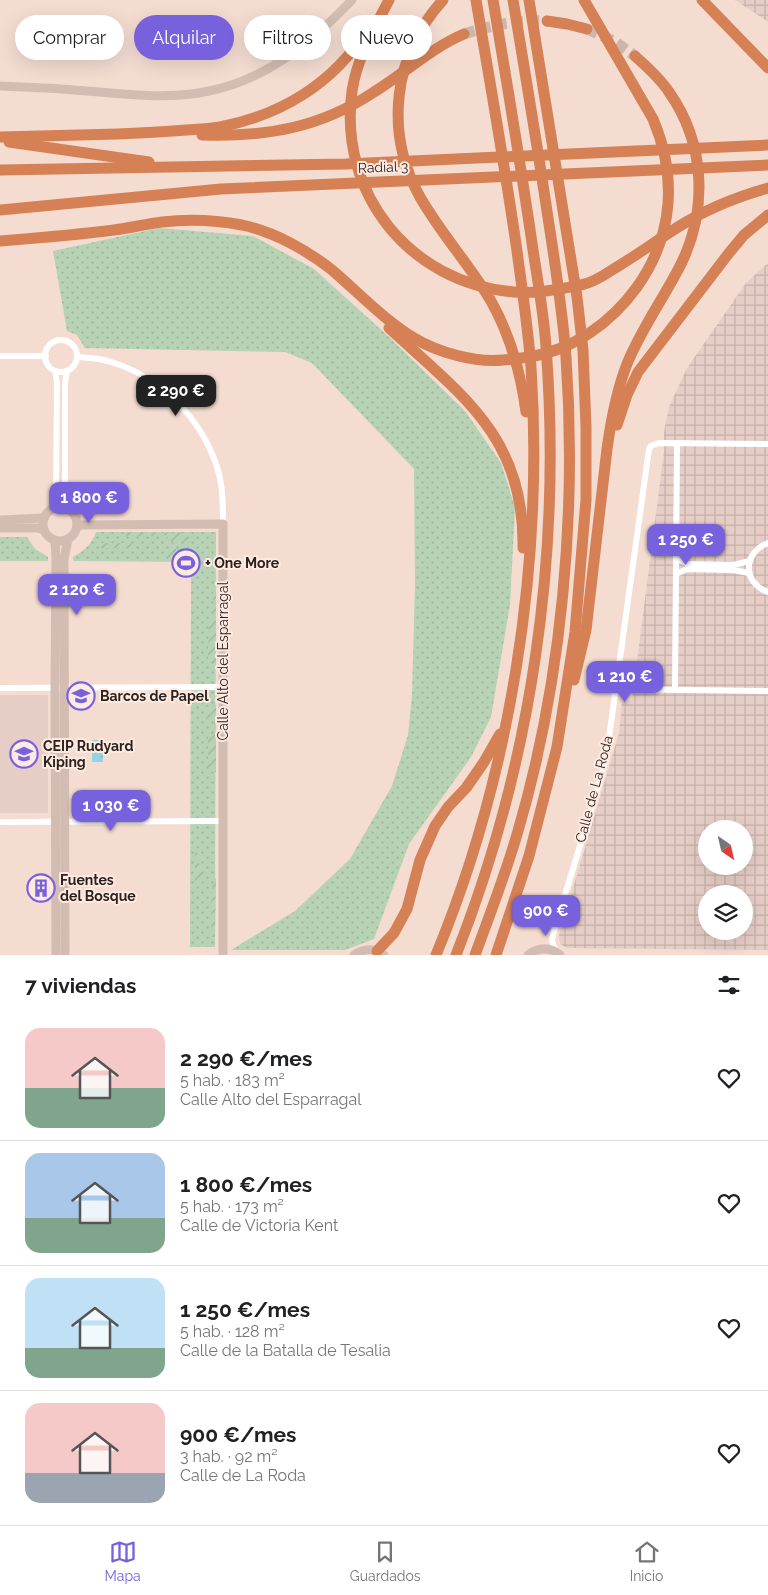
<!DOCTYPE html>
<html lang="es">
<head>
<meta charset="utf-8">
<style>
	:root { --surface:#fff; --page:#f2f2f2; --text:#202124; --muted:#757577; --line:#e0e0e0; --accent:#7861dc }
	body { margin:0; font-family:Raleway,sans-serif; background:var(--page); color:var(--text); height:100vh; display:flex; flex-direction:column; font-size:19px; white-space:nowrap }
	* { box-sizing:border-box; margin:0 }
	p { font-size:16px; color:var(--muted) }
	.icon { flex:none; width:28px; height:28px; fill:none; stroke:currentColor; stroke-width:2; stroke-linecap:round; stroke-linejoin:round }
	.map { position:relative; height:955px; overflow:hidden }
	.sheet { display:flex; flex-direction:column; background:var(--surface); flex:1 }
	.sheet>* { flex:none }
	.hud { position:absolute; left:15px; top:15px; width:500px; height:45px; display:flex; gap:10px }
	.needle { width:32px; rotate:146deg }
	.buttons { position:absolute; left:698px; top:820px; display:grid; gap:10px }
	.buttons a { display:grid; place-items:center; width:55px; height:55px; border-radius:50%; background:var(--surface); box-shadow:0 5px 20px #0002; font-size:25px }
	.price { position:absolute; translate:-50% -42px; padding:0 11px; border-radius:10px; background:var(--accent); color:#fff; font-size:16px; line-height:32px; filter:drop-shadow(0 1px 2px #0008) }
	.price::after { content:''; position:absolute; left:50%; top:30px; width:15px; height:11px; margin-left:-8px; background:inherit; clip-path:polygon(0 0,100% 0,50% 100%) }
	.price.on { background:#222; color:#fff }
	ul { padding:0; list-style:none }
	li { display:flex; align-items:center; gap:15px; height:125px; padding:0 25px }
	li+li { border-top:1px solid var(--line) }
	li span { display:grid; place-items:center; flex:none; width:140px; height:100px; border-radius:15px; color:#555 }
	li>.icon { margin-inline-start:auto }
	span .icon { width:60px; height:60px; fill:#fffc; stroke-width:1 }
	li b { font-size:21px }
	h2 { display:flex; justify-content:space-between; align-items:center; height:60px; padding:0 25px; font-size:21px }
	.chip { padding:0 18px; border-radius:22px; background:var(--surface); box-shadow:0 5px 20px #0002; font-size:18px; line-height:45px }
	.chip.on { background:var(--accent); color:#fff }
	.tabs { display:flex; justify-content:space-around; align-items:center; height:70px; border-top:1px solid var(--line); background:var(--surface); font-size:14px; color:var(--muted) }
	.tabs a { display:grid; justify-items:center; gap:2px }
	.tabs .on { color:var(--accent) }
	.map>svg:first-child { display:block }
</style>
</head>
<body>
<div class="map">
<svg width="768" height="955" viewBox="0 0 768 955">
	<defs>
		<pattern id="industrial-grid" width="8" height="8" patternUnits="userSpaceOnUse" patternTransform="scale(1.25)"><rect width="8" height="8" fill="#e6cec7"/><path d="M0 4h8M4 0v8" fill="none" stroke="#c5b1aa"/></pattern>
		<pattern id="grass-dots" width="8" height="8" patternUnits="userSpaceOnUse" patternTransform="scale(1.25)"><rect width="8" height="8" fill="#b7d2b5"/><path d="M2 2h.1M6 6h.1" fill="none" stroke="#9eb49b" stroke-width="1.8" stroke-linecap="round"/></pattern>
		<pattern id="garden-furrows" width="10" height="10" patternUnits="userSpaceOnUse" patternTransform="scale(1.25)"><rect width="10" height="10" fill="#b7d2b5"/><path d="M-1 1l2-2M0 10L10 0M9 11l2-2" fill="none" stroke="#9eb49b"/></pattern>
		<pattern id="water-ripples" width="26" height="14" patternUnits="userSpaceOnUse" patternTransform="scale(1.25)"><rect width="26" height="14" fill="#94d4e4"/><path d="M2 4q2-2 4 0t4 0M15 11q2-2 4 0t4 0" fill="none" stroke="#80b6c3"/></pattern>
	</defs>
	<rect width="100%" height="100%" fill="#f4dcd1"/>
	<g fill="url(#industrial-grid)" fill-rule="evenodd">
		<path d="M735,0H768V22Z"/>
		<path d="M768,263V950L567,948L560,944L559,935L619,733L622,701L632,700L664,451V432L669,407L687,368L746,283ZM706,829H744V866H706ZM706,894H744V931H706Z"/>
	</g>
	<rect fill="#e6cec6" x="0" y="695" width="48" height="118"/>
	<g fill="url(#grass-dots)">
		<path d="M159,228L253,236L314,269L388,336L465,411L501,463L515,507L510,605L491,717L471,757L409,844L374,939L345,950H231L295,911L350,859L392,786L408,735L412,695L415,583L414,469L312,363L285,352L85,348L77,335L67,331L53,251Z"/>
		<path d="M96,532H216L215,947H190L191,562L73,561V557C84,551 92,544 96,532Z"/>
		<path d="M0,537H27L35,549L48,557V561H0Z"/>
	</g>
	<g fill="url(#garden-furrows)">
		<path d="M126,532L187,533V541H168L167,535L126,537Z"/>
		<rect x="100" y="543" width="31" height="5"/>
		<path d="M168,549H187V557H163L164,554H168Z"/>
		<path d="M213,590H216V670H213V658H208L209,619H213Z"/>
		<path d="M206,705H216V730L214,729V720H206Z"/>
		<rect x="208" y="734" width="8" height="38"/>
		<path d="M195,845H197V853L199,854V867H202V883H197V890H195Z"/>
		<path d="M214,878H216L215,937H211L212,885L214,884Z"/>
	</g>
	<rect fill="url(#water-ripples)" x="92" y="740" width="11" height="22"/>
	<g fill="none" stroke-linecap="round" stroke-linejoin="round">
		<g stroke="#ccb7ad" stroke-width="11" stroke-dasharray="11 5.5" stroke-linecap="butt">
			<path d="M587,29L614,41L635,56"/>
			<path d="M464,34C493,25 516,20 547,21"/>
		</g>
		<g stroke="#fff" stroke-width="6">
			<circle cx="61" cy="356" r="16"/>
			<path d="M0,356H46"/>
			<path d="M77,357C88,358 100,358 111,362C161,377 201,418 217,467C223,485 223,505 223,524"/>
			<path d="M54,508L56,501L57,383L55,371"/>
			<path d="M67,508L65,501V383L67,371"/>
			<path d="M768,543C743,552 742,583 768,592"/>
			<path d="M676,558L688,564L733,565L750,561"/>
			<path d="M676,574L687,569L733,570L749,573"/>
			<path d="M0,688L223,687"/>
			<path d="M616,689L768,691"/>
			<path d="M675,690L677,443"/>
			<path d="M0,822L222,821"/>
			<path d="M555,951L552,940L554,931L601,777L607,752L649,449L651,446L659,443L768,444"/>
		</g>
		<g stroke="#d3bdb2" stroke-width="9">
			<path d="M0,86C33,87 66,89 99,92C136,95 173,99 209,91C266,80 313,41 352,0"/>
			<circle cx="60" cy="524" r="17"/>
			<path d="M0,520L44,518"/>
			<path d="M77,525L223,524V955"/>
			<path d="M0,528H38L44,530"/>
			<path d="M55,540L56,558L55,689L56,955"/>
			<path d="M65,955L64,559L68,539"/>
			<path d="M354,955C364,948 374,948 384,955"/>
			<path d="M528,955C539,947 550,947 560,955"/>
		</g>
		<g stroke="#d58155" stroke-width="11">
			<path d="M389,0C374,29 357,58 352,91C338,194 410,283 514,292C536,294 559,289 581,285C592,283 603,276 612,270C634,257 656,241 678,227C706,209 736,197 768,188"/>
			<path d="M443,0C393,55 384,132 420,197C441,234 470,265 491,301C510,335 521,374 526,412"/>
			<path d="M702,0L768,68"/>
			<path d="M547,21L567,24L587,29"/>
			<path d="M202,135C266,137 320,128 374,92C405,73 431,48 464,34"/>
			<path d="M0,137C39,136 79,135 118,134C141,133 163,132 186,130C197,129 209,129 220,127C281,115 335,83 367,29"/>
			<path d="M9,142L149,162"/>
			<path d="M0,170L346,164L768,145"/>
			<path d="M0,210L221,189L768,165"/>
			<path d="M0,241C38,238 76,235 114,230C130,228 146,224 162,222C189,219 215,220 242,225C274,232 307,250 332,270C359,293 383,319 414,338C437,352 475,363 503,360C511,360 520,358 529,357C573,350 611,323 637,287C674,235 677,176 653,119L584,0"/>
			<path d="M389,328C463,396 525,438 523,548"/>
			<path d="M617,425L627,395L638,372L729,253L744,235L768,215"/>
			<path d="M574,680L586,630L607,449C611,420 616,392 627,364C641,329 664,298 681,264C708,209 705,143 669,92C660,78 647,67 635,56"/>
			<path d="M377,951L394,933L407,909L420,860L435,826L448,807L466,788L484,762L500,734"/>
			<path d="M436,955C511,774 544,562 531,367C528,328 522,289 517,251C505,167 490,83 476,0"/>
			<path d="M456,955C532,763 562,553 546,347C544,315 538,283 533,250C521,167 507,83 493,0"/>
			<path d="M475,955C490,914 506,873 518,831C562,681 577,513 566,357C562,304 553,251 545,198C535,132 524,66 513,0"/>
			<path d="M496,955L529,856L557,747L575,632L586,500V427L583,350L577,297L529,0"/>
		</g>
	</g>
	<defs>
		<g id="stadium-ring" transform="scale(1.4375)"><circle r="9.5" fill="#feeae1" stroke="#7861dc" stroke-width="1.5"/><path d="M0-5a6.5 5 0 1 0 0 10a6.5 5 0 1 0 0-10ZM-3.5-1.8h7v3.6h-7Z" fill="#7861dc"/></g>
		<g id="school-ring" transform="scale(1.4375)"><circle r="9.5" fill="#feeae1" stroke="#7861dc" stroke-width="1.5"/><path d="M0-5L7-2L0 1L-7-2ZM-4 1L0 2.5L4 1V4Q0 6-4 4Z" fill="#7861dc"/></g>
		<g id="building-ring" transform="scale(1.4375)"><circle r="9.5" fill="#feeae1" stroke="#7861dc" stroke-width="1.5"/><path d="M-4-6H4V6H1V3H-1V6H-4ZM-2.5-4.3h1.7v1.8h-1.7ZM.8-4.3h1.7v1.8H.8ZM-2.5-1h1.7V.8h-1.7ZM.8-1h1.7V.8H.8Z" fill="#7861dc"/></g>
	</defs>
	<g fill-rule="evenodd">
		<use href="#stadium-ring" x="186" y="563"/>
		<use href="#school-ring" x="81" y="696"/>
		<use href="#school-ring" x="24" y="754"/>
		<use href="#building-ring" x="41" y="888"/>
	</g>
	<g text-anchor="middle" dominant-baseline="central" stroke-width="4" stroke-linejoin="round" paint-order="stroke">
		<g font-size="14" fill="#2b221e" stroke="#feeae1">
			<text transform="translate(383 167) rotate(-2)">Radial 3</text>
			<text transform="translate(223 661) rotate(-90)">Calle Alto del Esparragal</text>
			<text transform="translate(594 789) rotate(-75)">Calle de La Roda</text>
		</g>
		<g font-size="14" font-weight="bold" fill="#2b221e" stroke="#feeae1" text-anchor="start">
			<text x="205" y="563">+ One More</text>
			<text x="100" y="696">Barcos de Papel</text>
			<text x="43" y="746">CEIP Rudyard<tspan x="43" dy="16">Kiping</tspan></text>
			<text x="60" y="880">Fuentes<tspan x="60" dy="16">del Bosque</tspan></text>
		</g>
	</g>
</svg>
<div class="buttons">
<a><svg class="needle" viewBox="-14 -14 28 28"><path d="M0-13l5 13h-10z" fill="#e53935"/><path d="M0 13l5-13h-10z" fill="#757577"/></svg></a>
<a><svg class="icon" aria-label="layers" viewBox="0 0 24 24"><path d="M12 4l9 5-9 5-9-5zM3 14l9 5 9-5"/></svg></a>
</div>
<b class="price on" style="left:176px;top:417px">2 290 €</b>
<b class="price" style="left:89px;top:524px">1 800 €</b>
<b class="price" style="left:686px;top:566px">1 250 €</b>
<b class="price" style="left:77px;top:616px">2 120 €</b>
<b class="price" style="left:625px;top:703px">1 210 €</b>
<b class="price" style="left:111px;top:832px">1 030 €</b>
<b class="price" style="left:546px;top:937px">900 €</b>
<div class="hud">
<a class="chip">Comprar</a>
<a class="chip on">Alquilar</a>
<a class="chip">Filtros</a>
<a class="chip">Nuevo</a>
</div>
</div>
<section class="sheet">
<h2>7 viviendas<svg class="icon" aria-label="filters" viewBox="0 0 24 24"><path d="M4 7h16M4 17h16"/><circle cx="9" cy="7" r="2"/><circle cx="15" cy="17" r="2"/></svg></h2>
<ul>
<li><span style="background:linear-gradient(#f6c9c9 60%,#7fa58c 0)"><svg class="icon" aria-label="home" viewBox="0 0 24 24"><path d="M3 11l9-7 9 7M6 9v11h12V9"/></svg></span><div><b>2 290 €/mes</b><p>5 hab. · 183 m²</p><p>Calle Alto del Esparragal</p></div><svg class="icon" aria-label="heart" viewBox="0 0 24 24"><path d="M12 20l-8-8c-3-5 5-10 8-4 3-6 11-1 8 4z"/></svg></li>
<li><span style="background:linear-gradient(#a9c7e8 65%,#7fa58c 0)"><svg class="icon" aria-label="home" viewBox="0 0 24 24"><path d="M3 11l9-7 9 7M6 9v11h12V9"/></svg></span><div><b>1 800 €/mes</b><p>5 hab. · 173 m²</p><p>Calle de Victoria Kent</p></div><svg class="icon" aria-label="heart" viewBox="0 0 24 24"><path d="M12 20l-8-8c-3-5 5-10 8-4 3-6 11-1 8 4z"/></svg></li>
<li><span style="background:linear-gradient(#bfe0f5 70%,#7fa58c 0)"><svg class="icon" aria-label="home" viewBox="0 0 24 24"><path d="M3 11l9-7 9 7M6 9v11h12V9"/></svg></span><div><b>1 250 €/mes</b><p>5 hab. · 128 m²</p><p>Calle de la Batalla de Tesalia</p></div><svg class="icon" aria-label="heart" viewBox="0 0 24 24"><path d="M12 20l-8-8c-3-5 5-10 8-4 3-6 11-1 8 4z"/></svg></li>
<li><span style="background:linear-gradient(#f6c9c9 70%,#9aa5b1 0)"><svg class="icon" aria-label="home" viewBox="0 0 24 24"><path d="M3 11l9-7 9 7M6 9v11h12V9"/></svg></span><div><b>900 €/mes</b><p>3 hab. · 92 m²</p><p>Calle de La Roda</p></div><svg class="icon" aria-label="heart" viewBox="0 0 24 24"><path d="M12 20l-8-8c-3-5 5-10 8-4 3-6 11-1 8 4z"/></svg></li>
</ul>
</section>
<nav class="tabs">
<a class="on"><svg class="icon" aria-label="map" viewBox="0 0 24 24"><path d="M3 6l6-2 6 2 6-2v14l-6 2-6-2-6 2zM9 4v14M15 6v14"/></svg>Mapa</a>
<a><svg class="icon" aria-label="saved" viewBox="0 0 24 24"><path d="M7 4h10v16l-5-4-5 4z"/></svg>Guardados</a>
<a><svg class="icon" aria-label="home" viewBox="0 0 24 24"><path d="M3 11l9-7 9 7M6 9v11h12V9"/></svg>Inicio</a>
</nav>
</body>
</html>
